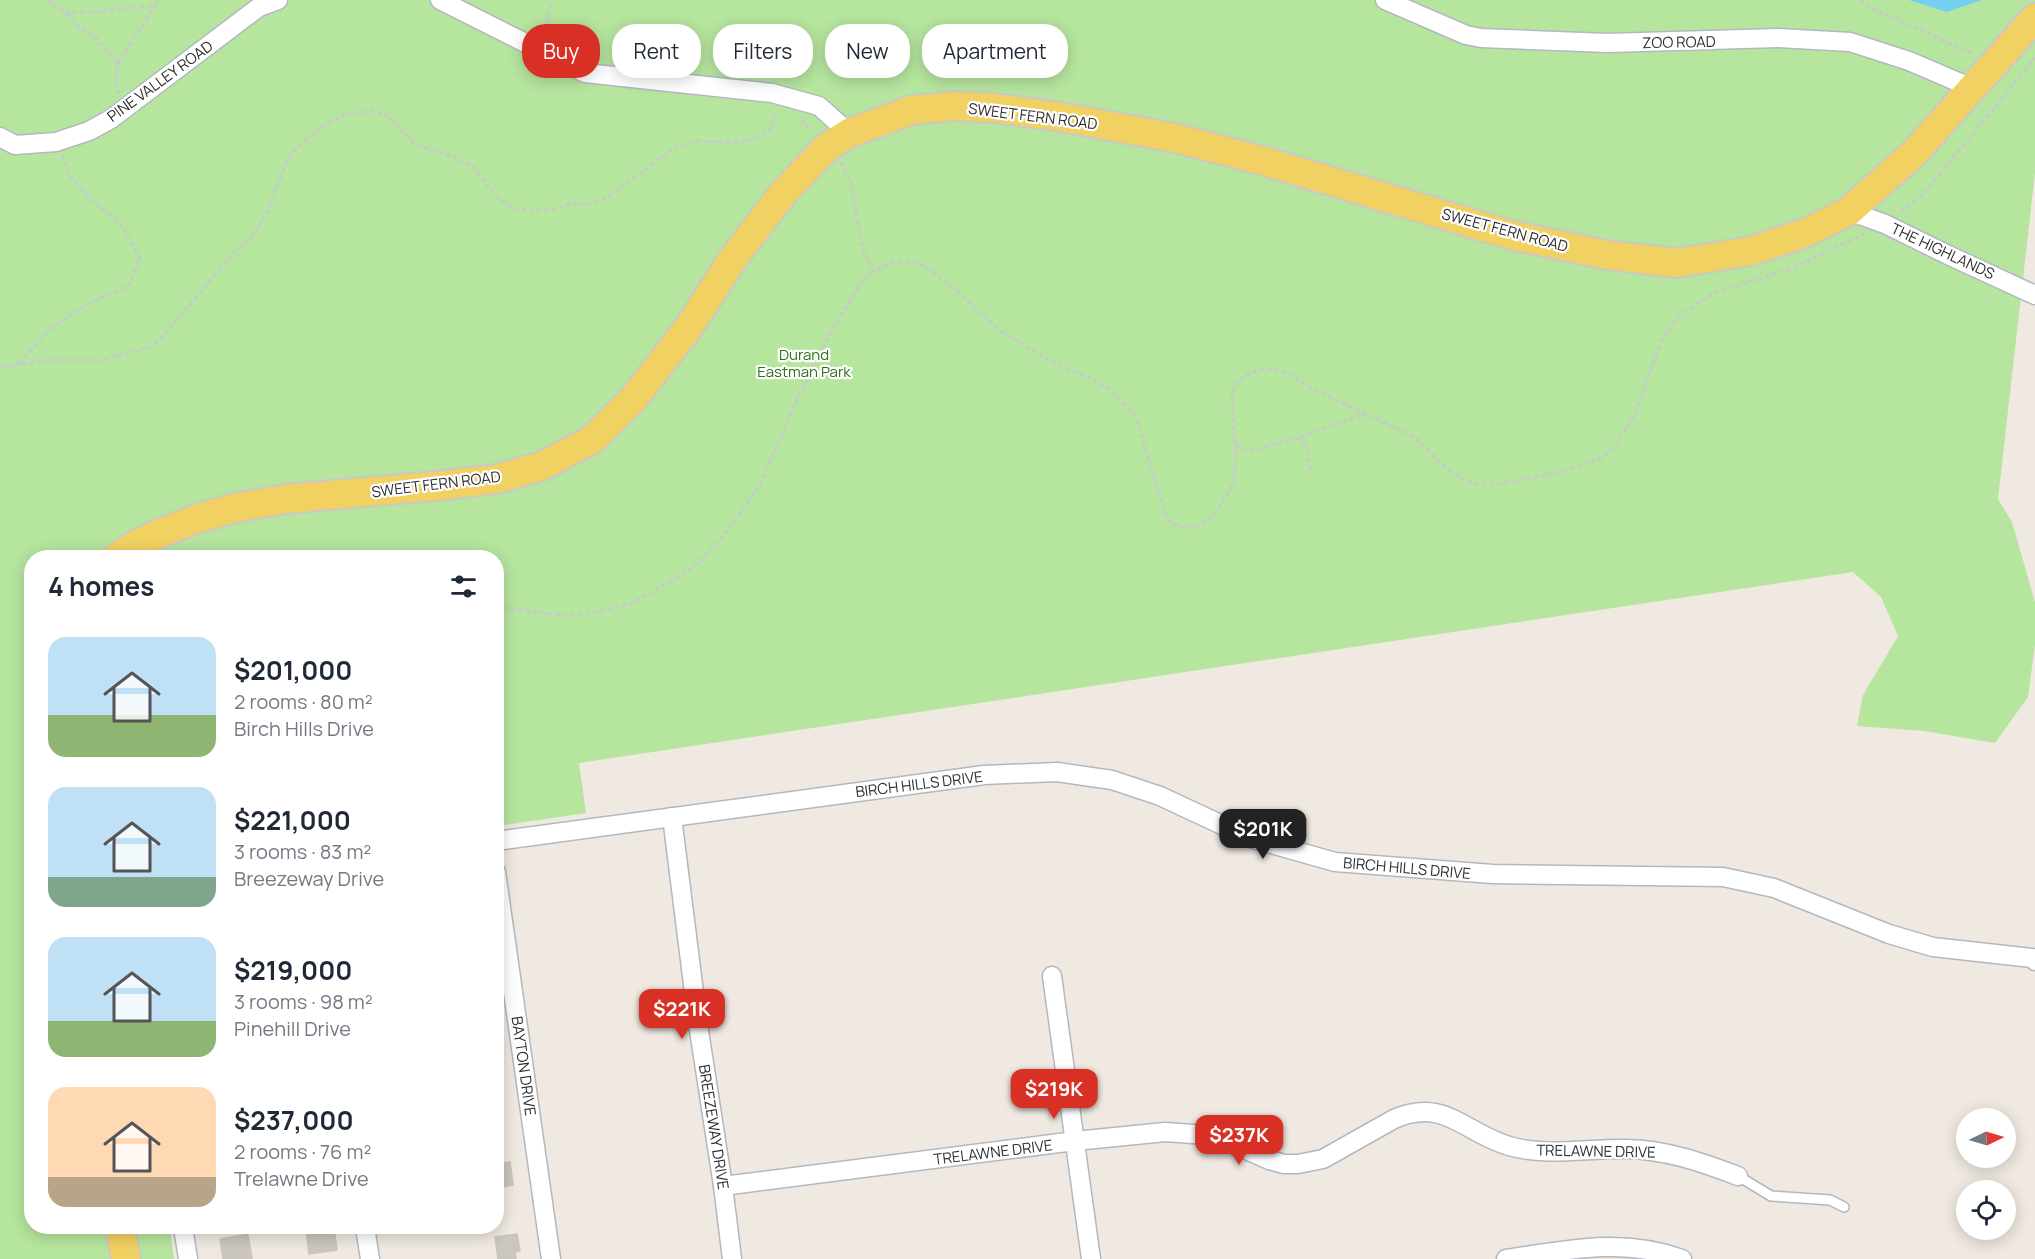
<!DOCTYPE html>
<html lang="en">
<head>
<meta charset="utf-8">
<style>
	:root { --surface:#fff; --page:#f6f6f7; --text:#1f2937; --muted:#747a83; --accent:#d93025 }
	body { margin:0; font-family:Manrope,sans-serif; background:var(--page); color:var(--text); height:100vh; display:flex; flex-direction:column; font-size:22px; white-space:nowrap }
	* { box-sizing:border-box; margin:0 }
	p { font-size:20px; color:var(--muted) }
	.icon { flex:none; width:33px; height:33px; fill:none; stroke:currentColor; stroke-width:2; stroke-linecap:round; stroke-linejoin:round }
	.map { position:relative; flex:1; overflow:hidden }
	.drawer { position:absolute; left:24px; top:550px; width:480px; height:684px; display:flex; flex-direction:column; background:var(--surface); border-radius:24px; box-shadow:0 3px 15px #0003 }
	.drawer>* { flex:none }
	.guide { position:absolute; left:522px; top:24px; width:570px; height:54px; display:flex; gap:12px }
	.needle { width:39px; rotate:85deg }
	.tools { position:absolute; left:1956px; top:1108px; display:grid; gap:12px }
	.tools a { display:grid; place-items:center; width:60px; height:60px; border-radius:50%; background:var(--surface); box-shadow:0 3px 15px #0003; font-size:30px }
	.price { position:absolute; translate:-50% -51px; padding:0 14px; border-radius:12px; background:var(--accent); color:#fff; font-size:20px; line-height:39px; filter:drop-shadow(0 2px 3px #0008) }
	.price::after { content:''; position:absolute; left:50%; top:36px; width:18px; height:14px; margin-left:-9px; background:inherit; clip-path:polygon(0 0,100% 0,50% 100%) }
	.price.current { background:#222; color:#fff }
	ul { padding:0; list-style:none }
	li { display:flex; align-items:center; gap:18px; height:150px; padding:0 24px }
	li span { display:grid; place-items:center; flex:none; width:168px; height:120px; border-radius:18px; color:#555 }
	li>.icon { margin-inline-start:auto }
	span .icon { width:72px; height:72px; fill:#fffc; stroke-width:1 }
	li b { font-size:26px }
	h2 { display:flex; justify-content:space-between; align-items:center; height:72px; padding:0 24px; font-size:26px }
	.chip { padding:0 21px; border-radius:24px; background:var(--surface); box-shadow:0 3px 15px #0003; font-size:21px; line-height:54px }
	.chip.current { background:var(--accent); color:#fff }
	.map>svg:first-child { display:block }
</style>
</head>
<body>
<div class="map">
<svg width="2035" height="1259" viewBox="0 0 2035 1259">
	<rect width="100%" height="100%" fill="#efe9e1"/>
	<path fill="#b6e59e" d="M0,0H2035V173L1998,499L2012,522L2035,602V645L2028,697L1995,743L1924,731L1857,726L1863,695L1898,636L1881,597L1853,572L579,763L586,813L497,826L496,558H32V1227H170L174,1259H0Z"/>
	<path fill="#75cff0" d="M1909,0H1982L1947,12Z"/>
	<g fill="#cbc7bf" stroke="#cbc5ba" stroke-width="1.5">
		<path d="M510,1162L513,1185L496,1188V1164Z"/>
		<path d="M306,1227H334L337,1250L309,1254Z"/>
		<path d="M248,1234L252,1259H223L220,1239Z"/>
		<path d="M517,1234L520,1251L515,1252L516,1259H498L495,1237Z"/>
	</g>
	<g fill="none" stroke-linecap="round" stroke-linejoin="round">
		<g stroke="#b4b7c1" stroke-width="12">
			<path id="service" d="M1738,1176L1771,1196L1830,1200L1844,1207"/>
		</g>
		<g stroke="#b4b7c1" stroke-width="21">
			<g id="minor">
				<path d="M440,0L585,73L772,93L819,106L849,133"/>
				<path d="M1385,0L1466,35L1481,38L1607,43L1778,38L1850,42L1909,61L1972,88"/>
				<path d="M0,137L15,145L56,142L89,131L111,119L259,7L278,0"/>
				<path d="M1849,211L1885,224L1948,255L2035,295"/>
				<path d="M672,817L698,1024L723,1186L732,1259"/>
				<path d="M496,841L984,775L1057,772L1112,780L1160,796L1250,838L1335,862L1493,874L1723,877L1774,888L1889,934L1933,947L2032,958L2035,961"/>
				<path d="M496,872L551,1259"/>
				<path d="M1052,976L1091,1259"/>
				<path d="M723,1186L1075,1141L1165,1132L1207,1135L1226,1141L1269,1160L1284,1164H1298L1323,1159L1394,1119C1445,1097 1464,1133 1509,1146C1547,1157 1588,1148 1627,1149C1667,1150 1701,1162 1738,1176"/>
				<path d="M183,1227L188,1259"/>
				<path d="M365,1227L370,1259"/>
				<path d="M1506,1259C1567,1250 1622,1237 1682,1259"/>
			</g>
		</g>
		<g stroke="#c9c9c9" stroke-width="32">
			<g id="primary">
				<path d="M116,558L137,544L165,531L199,518L234,508L285,499L436,486L496,479L542,466L593,439L634,398L691,324L732,260L784,192L827,147L849,133L912,110L954,106L996,108L1061,117L1175,138L1260,160L1511,235L1607,255L1677,263L1751,251L1805,233L1849,211L1914,153L2035,18"/>
				<path d="M120,1227L126,1259"/>
			</g>
		</g>
		<g stroke="#c9c9c9" stroke-width="3" stroke-dasharray="4.5 3" stroke-linecap="butt">
			<path d="M48,0L65,13L77,26L93,35L118,63"/>
			<path d="M1860,0L1873,9L1922,30L1966,52L1975,51"/>
			<path d="M65,13L103,11L156,5"/>
			<path d="M548,37L547,16L553,0"/>
			<path d="M119,94L116,85L118,63L159,0"/>
			<path d="M802,120L812,131"/>
			<path d="M841,162L851,183L862,247L874,271"/>
			<path d="M1901,212L1920,197L1931,185L2035,58"/>
			<path d="M19,363L51,328L81,308L129,285L140,258L119,222L91,200L71,177L62,155"/>
			<path d="M0,367L48,360H101L153,346L174,323L234,253L253,236L267,212L286,163L297,147L323,126L344,115L371,111L389,116L414,144L455,157L474,167L497,198L514,208L532,211L554,209L574,203L591,205L608,197L677,146L698,141L738,142L755,139L772,128L775,111"/>
			<path d="M1300,437L1308,455L1311,473"/>
			<path d="M1236,445L1251,451L1300,437L1365,414"/>
			<path d="M496,606L539,613L574,615L596,612L630,604L675,579L697,564L720,541L760,485L798,397L834,326L863,280L874,271L896,261L920,264L935,273L963,296L999,330L1049,360L1098,382L1113,392L1135,414L1166,516L1172,524L1187,528L1199,525L1211,518L1221,505L1233,484L1235,470V445L1232,397L1236,384L1246,375L1259,370L1273,369L1289,374L1313,389L1415,437L1447,469L1463,479L1478,485H1492L1564,472L1603,457L1617,443L1636,412L1661,341L1677,319L1686,311L1714,293L1793,268L1864,234"/>
		</g>
		<use href="#service" stroke="#fff" stroke-width="9"/>
		<use href="#minor" stroke="#fff" stroke-width="18"/>
		<use href="#primary" stroke="#f2d163" stroke-width="28"/>
	</g>
	<g text-anchor="middle" dominant-baseline="central" stroke-width="4.5" stroke-linejoin="round" paint-order="stroke">
		<g font-size="15" fill="#2e2e2e" stroke="#fff">
			<text transform="translate(1679 42) rotate(-1)">ZOO ROAD</text>
			<text transform="translate(160 81) rotate(-36)">PINE VALLEY ROAD</text>
			<text transform="translate(1033 116) rotate(7)">SWEET FERN ROAD</text>
			<text transform="translate(1505 230) rotate(15)">SWEET FERN ROAD</text>
			<text transform="translate(1943 251) rotate(25)">THE HIGHLANDS</text>
			<text transform="translate(436 484) rotate(-7)">SWEET FERN ROAD</text>
			<text transform="translate(919 784) rotate(-7)">BIRCH HILLS DRIVE</text>
			<text transform="translate(1407 868) rotate(5)">BIRCH HILLS DRIVE</text>
			<text transform="translate(524 1066) rotate(82)">BAYTON DRIVE</text>
			<text transform="translate(714 1127) rotate(81)">BREEZEWAY DRIVE</text>
			<text transform="translate(1596 1151) rotate(1)">TRELAWNE DRIVE</text>
			<text transform="translate(993 1152) rotate(-7)">TRELAWNE DRIVE</text>
		</g>
		<g font-size="15" fill="#2c6e1b" stroke="#fff">
			<text x="804" y="354">Durand<tspan x="804" dy="17">Eastman Park</tspan></text>
		</g>
	</g>
</svg>
<div class="tools">
<a><svg class="needle" viewBox="-14 -14 28 28"><path d="M0-13l5 13h-10z" fill="#e53935"/><path d="M0 13l5-13h-10z" fill="#747a83"/></svg></a>
<a><svg class="icon" aria-label="locate" viewBox="0 0 24 24"><circle cx="12" cy="12" r="6"/><path d="M12 2v4M12 18v4M2 12h4M18 12h4"/></svg></a>
</div>
<b class="price current" style="left:1263px;top:860px">$201K</b>
<b class="price" style="left:682px;top:1040px">$221K</b>
<b class="price" style="left:1054px;top:1120px">$219K</b>
<b class="price" style="left:1239px;top:1166px">$237K</b>
<div class="guide">
<a class="chip current">Buy</a>
<a class="chip">Rent</a>
<a class="chip">Filters</a>
<a class="chip">New</a>
<a class="chip">Apartment</a>
</div>
<section class="drawer">
<h2>4 homes<svg class="icon" aria-label="filters" viewBox="0 0 24 24"><path d="M4 7h16M4 17h16"/><circle cx="9" cy="7" r="2"/><circle cx="15" cy="17" r="2"/></svg></h2>
<ul>
<li><span style="background:linear-gradient(#bfe0f5 65%,#8fb573 0)"><svg class="icon" aria-label="home" viewBox="0 0 24 24"><path d="M3 11l9-7 9 7M6 9v11h12V9"/></svg></span><div><b>$201,000</b><p>2 rooms · 80 m²</p><p>Birch Hills Drive</p></div></li>
<li><span style="background:linear-gradient(#bfe0f5 75%,#7fa58c 0)"><svg class="icon" aria-label="home" viewBox="0 0 24 24"><path d="M3 11l9-7 9 7M6 9v11h12V9"/></svg></span><div><b>$221,000</b><p>3 rooms · 83 m²</p><p>Breezeway Drive</p></div></li>
<li><span style="background:linear-gradient(#bfe0f5 70%,#8fb573 0)"><svg class="icon" aria-label="home" viewBox="0 0 24 24"><path d="M3 11l9-7 9 7M6 9v11h12V9"/></svg></span><div><b>$219,000</b><p>3 rooms · 98 m²</p><p>Pinehill Drive</p></div></li>
<li><span style="background:linear-gradient(#ffd9b3 75%,#b9a48a 0)"><svg class="icon" aria-label="home" viewBox="0 0 24 24"><path d="M3 11l9-7 9 7M6 9v11h12V9"/></svg></span><div><b>$237,000</b><p>2 rooms · 76 m²</p><p>Trelawne Drive</p></div></li>
</ul>
</section>
</div>
</body>
</html>
